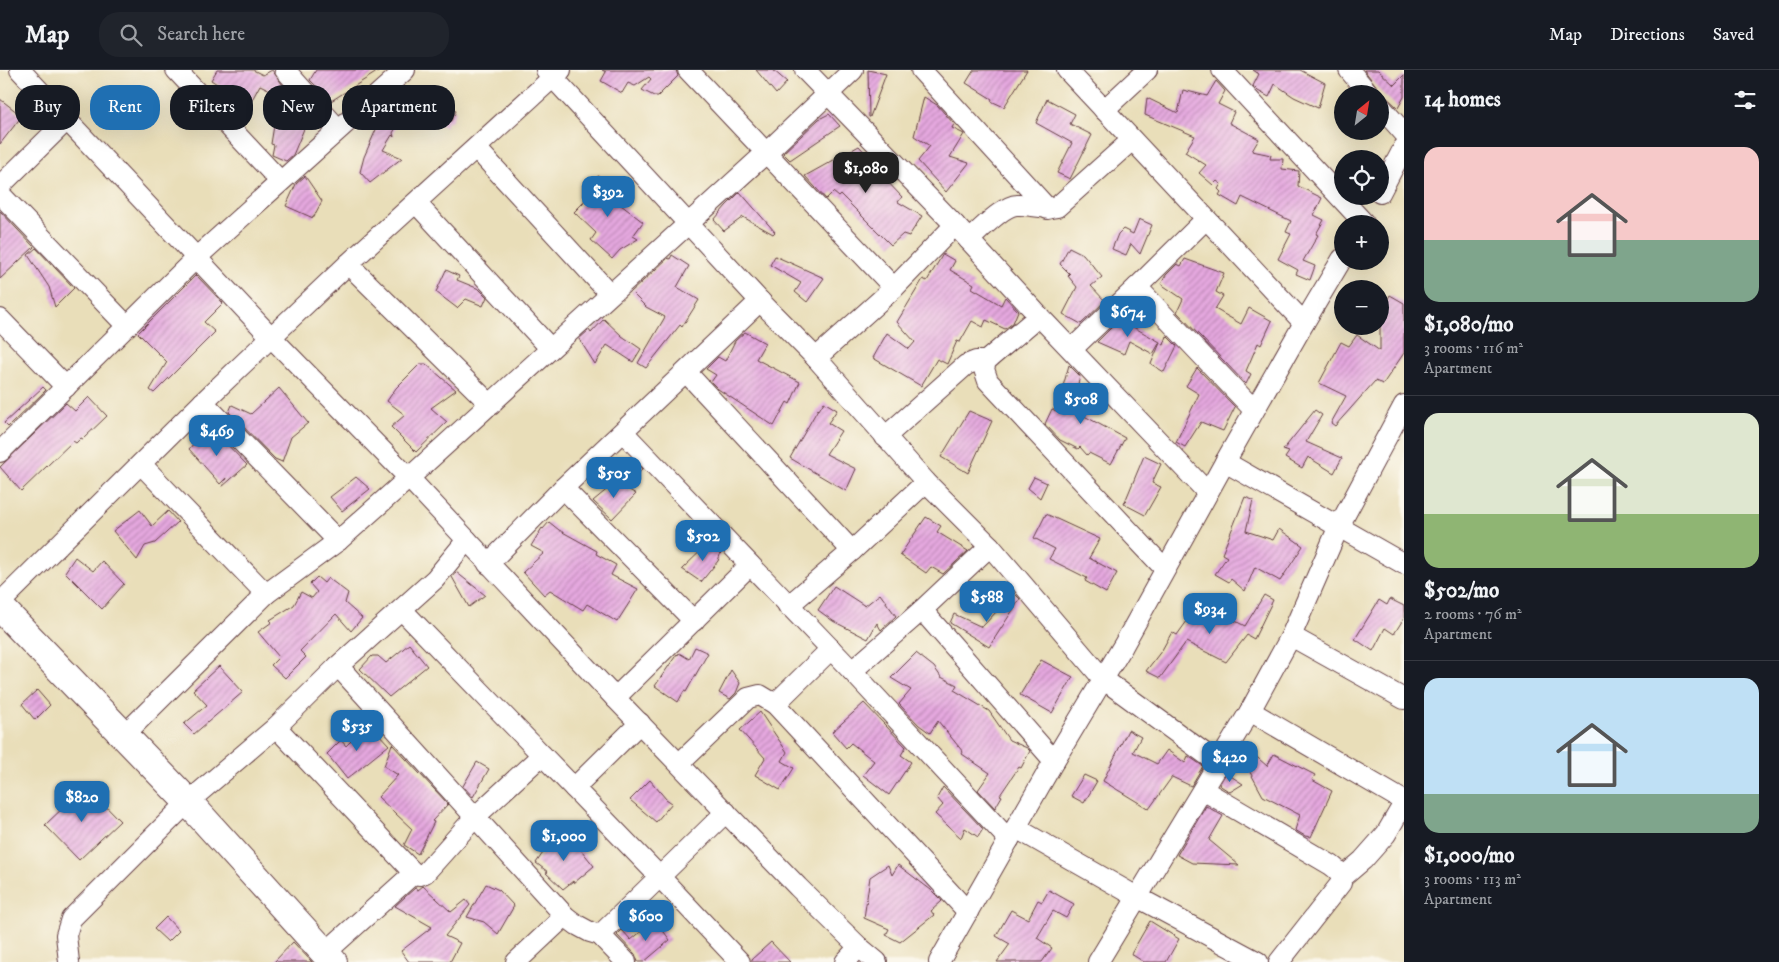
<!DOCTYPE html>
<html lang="en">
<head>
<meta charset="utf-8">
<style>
	:root { --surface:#171b24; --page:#20242c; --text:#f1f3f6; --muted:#9ea1a6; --line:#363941; --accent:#1f6fb2 }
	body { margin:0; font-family:"IM FELL DW Pica",serif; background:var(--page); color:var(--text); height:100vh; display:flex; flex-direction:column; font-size:19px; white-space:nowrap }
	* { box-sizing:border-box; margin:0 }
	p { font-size:16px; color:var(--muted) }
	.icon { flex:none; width:28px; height:28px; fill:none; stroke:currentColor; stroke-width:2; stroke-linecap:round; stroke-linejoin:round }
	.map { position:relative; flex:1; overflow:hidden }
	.panel { display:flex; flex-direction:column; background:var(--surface); width:375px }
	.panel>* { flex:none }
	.hud { position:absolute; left:15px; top:15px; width:475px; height:45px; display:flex; gap:10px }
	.needle { width:32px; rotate:30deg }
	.buttons { position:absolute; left:1334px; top:15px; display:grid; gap:10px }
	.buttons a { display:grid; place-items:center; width:55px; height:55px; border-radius:50%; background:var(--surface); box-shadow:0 5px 20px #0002; font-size:25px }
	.price { position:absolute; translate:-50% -42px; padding:0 11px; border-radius:10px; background:var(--accent); color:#fff; font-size:16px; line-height:32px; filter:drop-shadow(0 1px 2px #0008) }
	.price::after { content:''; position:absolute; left:50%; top:30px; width:15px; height:11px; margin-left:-8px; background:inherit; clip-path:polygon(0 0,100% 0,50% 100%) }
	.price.selected { background:#222; color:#fff }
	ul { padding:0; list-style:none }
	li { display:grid; align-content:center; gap:10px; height:265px; padding:0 20px }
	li+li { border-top:1px solid var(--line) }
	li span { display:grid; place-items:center; height:155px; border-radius:15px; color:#555 }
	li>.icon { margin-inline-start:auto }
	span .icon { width:90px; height:90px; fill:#fffc; stroke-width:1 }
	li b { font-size:21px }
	h2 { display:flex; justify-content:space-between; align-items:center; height:60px; padding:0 20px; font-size:21px }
	.tag { padding:0 18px; border-radius:20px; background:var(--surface); box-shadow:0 5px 20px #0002; font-size:18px; line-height:45px }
	.tag.selected { background:var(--accent); color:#fff }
	header { display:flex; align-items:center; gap:30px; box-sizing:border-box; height:70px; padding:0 25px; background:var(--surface); border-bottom:1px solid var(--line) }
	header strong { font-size:24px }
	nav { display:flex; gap:28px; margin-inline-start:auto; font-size:18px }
	.search { width:350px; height:45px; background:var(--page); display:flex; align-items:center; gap:12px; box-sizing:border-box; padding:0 18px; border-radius:20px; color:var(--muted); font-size:19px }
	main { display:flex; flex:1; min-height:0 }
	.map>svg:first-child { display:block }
</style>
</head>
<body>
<header>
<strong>Map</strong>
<div class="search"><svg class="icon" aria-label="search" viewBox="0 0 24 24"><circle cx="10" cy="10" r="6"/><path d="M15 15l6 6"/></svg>Search here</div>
<nav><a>Map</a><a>Directions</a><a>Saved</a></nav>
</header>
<main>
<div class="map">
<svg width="1404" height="892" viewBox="0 0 1404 892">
	<defs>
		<pattern id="building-hatch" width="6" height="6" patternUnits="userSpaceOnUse" patternTransform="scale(1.25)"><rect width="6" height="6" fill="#e5a8df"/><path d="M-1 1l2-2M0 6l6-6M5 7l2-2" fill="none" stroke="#bc88b5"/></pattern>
	</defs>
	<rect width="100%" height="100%" fill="#fbf7ec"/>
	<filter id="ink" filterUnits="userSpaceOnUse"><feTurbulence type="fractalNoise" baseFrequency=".02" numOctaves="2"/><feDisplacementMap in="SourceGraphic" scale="10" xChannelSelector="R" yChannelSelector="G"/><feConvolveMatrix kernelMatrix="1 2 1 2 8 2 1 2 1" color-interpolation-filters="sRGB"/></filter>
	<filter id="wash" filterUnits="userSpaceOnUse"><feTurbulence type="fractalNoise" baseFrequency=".0096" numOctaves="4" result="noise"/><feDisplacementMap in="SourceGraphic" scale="20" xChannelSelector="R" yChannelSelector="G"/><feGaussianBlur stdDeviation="1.12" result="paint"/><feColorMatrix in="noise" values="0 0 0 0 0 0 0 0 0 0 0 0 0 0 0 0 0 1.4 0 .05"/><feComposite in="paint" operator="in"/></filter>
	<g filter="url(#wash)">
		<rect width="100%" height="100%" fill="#e9deb9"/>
		<g id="blocks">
			<g fill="url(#building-hatch)">
				<path d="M217,0H253L263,5L272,0L295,32L260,15L242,48L224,34L232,24L211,10Z"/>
				<path d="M316,0H380L331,31L310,10Z"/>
				<path d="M602,0H676L678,6L658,26H654L642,20L651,9L649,7L635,16L628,13L622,23L601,11L606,2Z"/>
				<path d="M756,0H773L787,12L776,24Z"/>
				<path d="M868,0L886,4L870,47H869Z"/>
				<path d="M974,0H1027L1004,37L991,31L992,29L966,13Z"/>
				<path d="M1253,0H1300L1325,13L1318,38L1294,27L1275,14L1269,27L1258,21L1253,16L1259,4Z"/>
				<path d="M1364,0H1378L1394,15L1404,5V27L1398,38L1381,22Z"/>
				<path d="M1216,11L1225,21L1218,34L1234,42L1229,53L1259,69L1252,81L1271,85L1270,89H1283L1282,99L1299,101L1298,116L1322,128L1314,145L1324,150L1316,164L1318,165L1303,191L1315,196L1310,210L1296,204L1298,200L1278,189L1291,164L1286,162L1291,151L1242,127L1238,136L1219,125L1221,122L1218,119L1221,114L1217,111L1213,115L1199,103L1206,95L1185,82L1195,66L1145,45L1147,28L1178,43L1183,20L1207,26Z"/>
				<path d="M924,27L937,35L954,54L952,58L964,64L950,87L969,93L946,122L918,91L930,76L914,66Z"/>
				<path d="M0,29L22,46L0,74Z"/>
				<path d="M1047,29L1075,44L1070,54L1092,65L1070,109L1057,103L1072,73L1036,53Z"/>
				<path d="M438,33L456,41L451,51L447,52L445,57L431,51Z"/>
				<path d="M381,37L382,41L400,50L393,63L394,67L392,65L383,80L402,88L370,113L360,102L364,87L378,55L369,48Z"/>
				<path d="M282,42L306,54L293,85L286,91L272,85L274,75L271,74L275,49Z"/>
				<path d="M829,44L840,56L790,90L783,83L819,49Z"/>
				<path d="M859,76L869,87L866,89L902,127L898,132L922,146L909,166L903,164L891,175L841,125L839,127L833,122L826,129L805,106Z"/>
				<path d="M305,106L322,131L313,148L286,136L296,114Z"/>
				<path d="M598,106L616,111L612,128L643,152L633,166L638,169L620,180L612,189L591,170L596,163L574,142L583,133Z"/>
				<path d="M740,122L775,162L773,164L743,147L724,161L714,150L726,136Z"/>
				<path d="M0,141L34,177L0,209Z"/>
				<path d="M1139,149L1152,155L1140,184L1131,174L1126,185L1112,179L1118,164L1123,159L1133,164Z"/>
				<path d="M1069,177L1083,184L1102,207L1091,216L1105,231L1081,254L1063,244L1077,217L1068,206L1070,204L1060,194Z"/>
				<path d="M36,178L74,218L55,237L49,217L28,185Z"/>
				<path d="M943,184L955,191L950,200L974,214L972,218L1001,235L1005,227L1018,241L1013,253L1005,259L986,250L983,257L972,251L960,272L957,271L947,294L937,289L921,316L873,288L887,263L909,279L915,272L897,252L923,209L927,211Z"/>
				<path d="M672,185L689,196L677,217L699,230L682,257L680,255L646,298L638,293L665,247L646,237L631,222L668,188L670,189Z"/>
				<path d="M775,186L824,208L807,232L795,222L801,213L770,195Z"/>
				<path d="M1185,189L1224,203L1216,222L1223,226L1215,239L1241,254L1249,238L1272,251L1261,275L1258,273L1246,301L1251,304L1246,314L1177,242L1183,229L1161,214L1166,205L1177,194L1181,196Z"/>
				<path d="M446,200L459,206L457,210L479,219L487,227L483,236L466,229L457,238L436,222Z"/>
				<path d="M196,205L223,233L204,252L215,262L154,323L150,320L167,292L138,263Z"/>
				<path d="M1390,225L1404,233V283L1383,314L1375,311L1335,356L1331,353L1346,326L1319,313L1341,272L1349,276L1357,265L1380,281V243Z"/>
				<path d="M1122,247L1127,252L1126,253L1160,272L1153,284L1129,271L1124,284L1097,272Z"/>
				<path d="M604,249L622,266L641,279L633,292L607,275L595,294L579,269L589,260L591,263Z"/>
				<path d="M745,262L765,273L756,289L800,312L790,334L787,332L774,356L718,319L711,312L716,305L706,299L718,287L725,291L735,271Z"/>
				<path d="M1167,266L1177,276L1164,302L1151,294L1160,273L1164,275Z"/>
				<path d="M420,294H426L456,320L431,338L447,352L416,382L391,357L405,345L387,331L396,318Z"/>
				<path d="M1069,295L1080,306L1075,326L1079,327L1075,341L1125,368L1111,394L1089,383L1087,385L1080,377L1078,379L1060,370L1045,354L1052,339L1056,341Z"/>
				<path d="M1197,298L1235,337L1223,361L1201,352L1185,377L1176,372L1199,324L1186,316Z"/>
				<path d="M43,317L46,320L8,357L4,353Z"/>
				<path d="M279,318L308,353L291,367L282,392L275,389L229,342L232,335L251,344Z"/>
				<path d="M89,327L107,346L83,369L81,368L76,373L73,371L21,421L0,397L66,333L75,341Z"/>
				<path d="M824,332L837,340L828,353L841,361L826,384L856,399L846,421L790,388L818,339L819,340Z"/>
				<path d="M1315,340L1322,345L1306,372L1342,388L1334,403L1308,387L1302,398L1285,388L1289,382L1283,380Z"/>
				<path d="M969,341L992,351L968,403L941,387Z"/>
				<path d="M207,358L216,366L217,364L247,395L222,417L226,408L220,414L189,379Z"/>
				<path d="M1144,386L1161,394L1152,413L1161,417L1145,445L1124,434Z"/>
				<path d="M634,390L642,399L627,418L617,407Z"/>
				<path d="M356,407L370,419L342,441L330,427Z"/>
				<path d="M1034,407L1047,413L1040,428L1028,418Z"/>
				<path d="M616,412L636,424L612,449L593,431Z"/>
				<path d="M1245,427L1253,430L1246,461L1273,470L1279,459L1303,476L1280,511L1255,497L1245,521L1231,509L1229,512L1215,504L1227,487L1222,484Z"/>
				<path d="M140,440L152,456L168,441L178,452L155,473L145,476L137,490L113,461Z"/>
				<path d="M1046,444L1100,469L1089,488L1117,503L1106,523L1085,511L1087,508L1049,489L1055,479L1034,468Z"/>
				<path d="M926,447L941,456L937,462L968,481L943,504L931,497L926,503L900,485Z"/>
				<path d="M549,452L559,460L597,481L596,484L616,495L611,505L638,519L617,552L587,534L583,540L550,520L544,525L523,502L544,483L531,476L542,458L543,459Z"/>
				<path d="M710,472L721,482L718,491L701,512L682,499Z"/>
				<path d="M75,487L93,501L102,491L124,514L102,539L65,502Z"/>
				<path d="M456,502L485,525L469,537L452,507Z"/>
				<path d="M317,507L324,513L328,508L348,523L345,533L362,548L351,561L336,544L300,581L306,587L285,608L271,595L279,587L258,562L272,552L270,550L294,535L301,522L312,528L317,522L310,514Z"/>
				<path d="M834,516L865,536L880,524L896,546L881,560L877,553L868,569L833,551L818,540Z"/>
				<path d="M1014,523L1020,529L989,577L950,553L954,544L982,557Z"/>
				<path d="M1264,525L1273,530L1254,569L1247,565L1226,592L1186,572L1160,608L1146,601L1162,580L1172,562L1177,565L1200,533L1245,556Z"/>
				<path d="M1390,529L1404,536V548L1394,564L1385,558L1373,581L1355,569L1379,530L1387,535Z"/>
				<path d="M409,574L427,596L389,627L360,599L372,586H378L386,593Z"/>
				<path d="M695,577L708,583L686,622L684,621L678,632L655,616L677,584L678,585L679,583L689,589Z"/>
				<path d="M916,583L934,597L941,607L957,615L954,620L989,641L1009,670L1027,678L1030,681L1021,698L1019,697L1000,725L1002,726L995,738L978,720L990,703L962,684L963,682L938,651L930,663L919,655L899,634L911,620L891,608Z"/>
				<path d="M1041,590L1073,607L1052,643L1020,625Z"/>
				<path d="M219,596L243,622L194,664L184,654L207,635L193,620Z"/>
				<path d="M731,600L740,613L736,623L730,629L719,623Z"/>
				<path d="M37,620L50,635L35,650L22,634Z"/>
				<path d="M864,633L906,677L901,685L911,692L889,725L863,705L874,691L851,673L846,678L832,662Z"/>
				<path d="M760,642L787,682L782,691L794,698L780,720L755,705L765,688L740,660Z"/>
				<path d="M364,658L369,664L371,662H377L389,675L347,709L327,684L341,670L346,676Z"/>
				<path d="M1128,660L1141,667L1133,682L1157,694L1167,680L1185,693L1188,686L1203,696L1191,716L1172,707L1149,739L1103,711Z"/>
				<path d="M392,674L448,734L432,751L434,752L418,784L404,775L412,759L378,727L398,705L384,696Z"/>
				<path d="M1243,675L1267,696L1274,684L1315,705L1312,710L1332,721L1311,767L1305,766L1295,760L1300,745L1263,726L1239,682Z"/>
				<path d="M477,692L489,699L473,727L463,716Z"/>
				<path d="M1226,703L1243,714L1230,722L1219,715Z"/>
				<path d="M1084,705L1097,711L1084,733L1071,726Z"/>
				<path d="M650,710L666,729L672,733L656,752L630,730Z"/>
				<path d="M86,716L120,751L79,790L45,755Z"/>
				<path d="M943,717L983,759L978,767L965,758L961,768L935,744L943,735L937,728Z"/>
				<path d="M1206,736L1223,746L1209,770L1239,795L1192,793L1177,785Z"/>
				<path d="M556,764L576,778L578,776L594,796L574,813L573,811L563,819L546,803L548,802L536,793Z"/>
				<path d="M888,795L892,805L898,795L931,820L942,831L931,841L934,845L900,872L886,865L889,859L864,848L870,807Z"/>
				<path d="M486,814L499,820L514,836L498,864L484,852L467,847Z"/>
				<path d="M423,816L451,842L466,830L470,835L445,866L460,873L450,892H409L401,881L432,857L395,836L415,818L418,820Z"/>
				<path d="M1049,820L1074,834L1066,848L1053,841L1037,868L1052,878L1042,892H997L1010,874L996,866L1011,840L1028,849L1038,830L1042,832Z"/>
				<path d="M166,847L179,861L168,872L154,859Z"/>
				<path d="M655,850L670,870L644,892H638L635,884L617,865L622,860L631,870Z"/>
				<path d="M1150,851L1179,869L1166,892H1144L1131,884Z"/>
				<path d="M293,872L312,892H274Z"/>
				<path d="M771,872L790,892H752V889Z"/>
			</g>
		</g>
	</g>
	<g filter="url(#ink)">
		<use href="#blocks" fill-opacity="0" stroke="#623c40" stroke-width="1"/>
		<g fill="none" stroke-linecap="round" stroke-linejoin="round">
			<g stroke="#623c40" stroke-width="22">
				<g id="street">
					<path d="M20,0L272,268L409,408L615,628L798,817L859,877L877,892"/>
					<path d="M176,0L280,111"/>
					<path d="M285,0L338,59"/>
					<path d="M546,0L760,231L816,288L926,412L990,476L1103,609L1218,693"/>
					<path d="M688,0L894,218"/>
					<path d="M805,0L955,155L1039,246L1207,422"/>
					<path d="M921,0L1048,139"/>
					<path d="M1067,0L1304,253"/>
					<path d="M1222,0L1364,153"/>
					<path d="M1349,0L1369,24"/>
					<path d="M1380,36L1404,63"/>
					<path d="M1104,40L1147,0"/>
					<path d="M476,78L610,224"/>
					<path d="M0,116L68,49"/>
					<path d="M1380,123L1404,77"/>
					<path d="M0,124L127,256"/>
					<path d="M416,133L550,278"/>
					<path d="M1206,149L1137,217L1254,340"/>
					<path d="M969,170C980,160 1004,135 1017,135C1031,134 1043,140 1057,137L1132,70"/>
					<path d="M348,194L491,335"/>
					<path d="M1039,246L986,291L984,299L988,311L1165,499"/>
					<path d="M0,249L66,317"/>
					<path d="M1072,279L1137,217"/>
					<path d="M816,288L894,218L955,155"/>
					<path d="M686,302L852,481"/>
					<path d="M203,332L338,471"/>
					<path d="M623,362L852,601L1009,770"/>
					<path d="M885,367L966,295L976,291H986"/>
					<path d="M0,382L197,187L405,0"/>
					<path d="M1225,392L1404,494"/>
					<path d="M141,394L266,524"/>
					<path d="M563,418L694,551"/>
					<path d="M488,494L563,418L760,231"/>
					<path d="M0,533L203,332L348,194L561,0"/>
					<path d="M788,536L852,481L926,412"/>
					<path d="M402,540L659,806L740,892"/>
					<path d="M922,540L1054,691"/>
					<path d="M1291,566L1404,629"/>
					<path d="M338,596L565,846L577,855L590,862L600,865L626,892"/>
					<path d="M852,601L922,540L990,476"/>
					<path d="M615,628L750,495"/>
					<path d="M775,634L831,579"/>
					<path d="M1250,641L1404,731"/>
					<path d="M276,657L409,798L414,803L419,805L425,803L476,746L542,685"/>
					<path d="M124,665L266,524L338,471L409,408L767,82L853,0"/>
					<path d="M680,693L748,628L760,625L775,634L968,842"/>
					<path d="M574,718L640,653"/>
					<path d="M1203,720L1331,795C1338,800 1342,804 1341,813L1279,892"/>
					<path d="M1016,758L1137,827L1258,892"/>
					<path d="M1342,808L1363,790L1386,764L1404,733"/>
					<path d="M600,865L726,742"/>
					<path d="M325,883L414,803"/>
					<path d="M69,892L66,865L71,849L188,732L276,657L338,596L435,509L467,470"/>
					<path d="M516,892L565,846"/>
					<path d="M845,892L859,877"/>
					<path d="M939,892L1054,691L1123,576L1225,392L1304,253L1342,189"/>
					<path d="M1098,892L1250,641L1291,566L1339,456L1404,335"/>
				</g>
			</g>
			<g stroke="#623c40" stroke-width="30">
				<path id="secondary" d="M0,537L188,732L333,892"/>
			</g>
			<use href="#street" stroke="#fff" stroke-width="20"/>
			<use href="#secondary" stroke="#fff" stroke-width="28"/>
		</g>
	</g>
</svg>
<div class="buttons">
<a><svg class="needle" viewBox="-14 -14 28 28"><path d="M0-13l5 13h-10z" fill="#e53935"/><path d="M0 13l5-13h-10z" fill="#9ea1a6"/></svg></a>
<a><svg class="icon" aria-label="locate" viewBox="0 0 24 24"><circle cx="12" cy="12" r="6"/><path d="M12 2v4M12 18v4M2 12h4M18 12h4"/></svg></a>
<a>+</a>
<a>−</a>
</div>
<b class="price selected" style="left:866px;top:124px">$1,080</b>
<b class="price" style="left:608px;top:148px">$392</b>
<b class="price" style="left:1128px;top:268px">$674</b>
<b class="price" style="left:1081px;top:355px">$508</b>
<b class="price" style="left:217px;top:387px">$469</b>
<b class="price" style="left:614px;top:429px">$505</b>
<b class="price" style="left:703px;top:492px">$502</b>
<b class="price" style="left:987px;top:553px">$588</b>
<b class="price" style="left:1210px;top:565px">$934</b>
<b class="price" style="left:357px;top:682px">$535</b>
<b class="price" style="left:1230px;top:713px">$420</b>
<b class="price" style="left:82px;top:753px">$820</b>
<b class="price" style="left:564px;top:792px">$1,000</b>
<b class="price" style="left:646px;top:872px">$600</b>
<div class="hud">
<a class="tag">Buy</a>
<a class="tag selected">Rent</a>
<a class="tag">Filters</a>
<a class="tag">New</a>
<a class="tag">Apartment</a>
</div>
</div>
<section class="panel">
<h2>14 homes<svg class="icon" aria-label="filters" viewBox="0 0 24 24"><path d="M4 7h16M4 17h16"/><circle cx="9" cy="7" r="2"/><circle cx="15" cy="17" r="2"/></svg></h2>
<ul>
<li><span style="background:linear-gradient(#f6c9c9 60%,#7fa58c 0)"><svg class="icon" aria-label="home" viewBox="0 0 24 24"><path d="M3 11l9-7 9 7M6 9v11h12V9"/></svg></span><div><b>$1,080/mo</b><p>3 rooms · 116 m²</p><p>Apartment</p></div></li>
<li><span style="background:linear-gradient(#dfe7d0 65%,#8fb573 0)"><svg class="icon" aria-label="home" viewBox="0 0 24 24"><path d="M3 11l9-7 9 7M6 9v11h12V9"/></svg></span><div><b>$502/mo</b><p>2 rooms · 76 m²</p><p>Apartment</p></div></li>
<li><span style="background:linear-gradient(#bfe0f5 75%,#7fa58c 0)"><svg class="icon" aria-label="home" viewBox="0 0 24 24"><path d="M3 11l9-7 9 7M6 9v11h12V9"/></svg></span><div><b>$1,000/mo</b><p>3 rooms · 113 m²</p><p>Apartment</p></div></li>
</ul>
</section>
</main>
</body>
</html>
